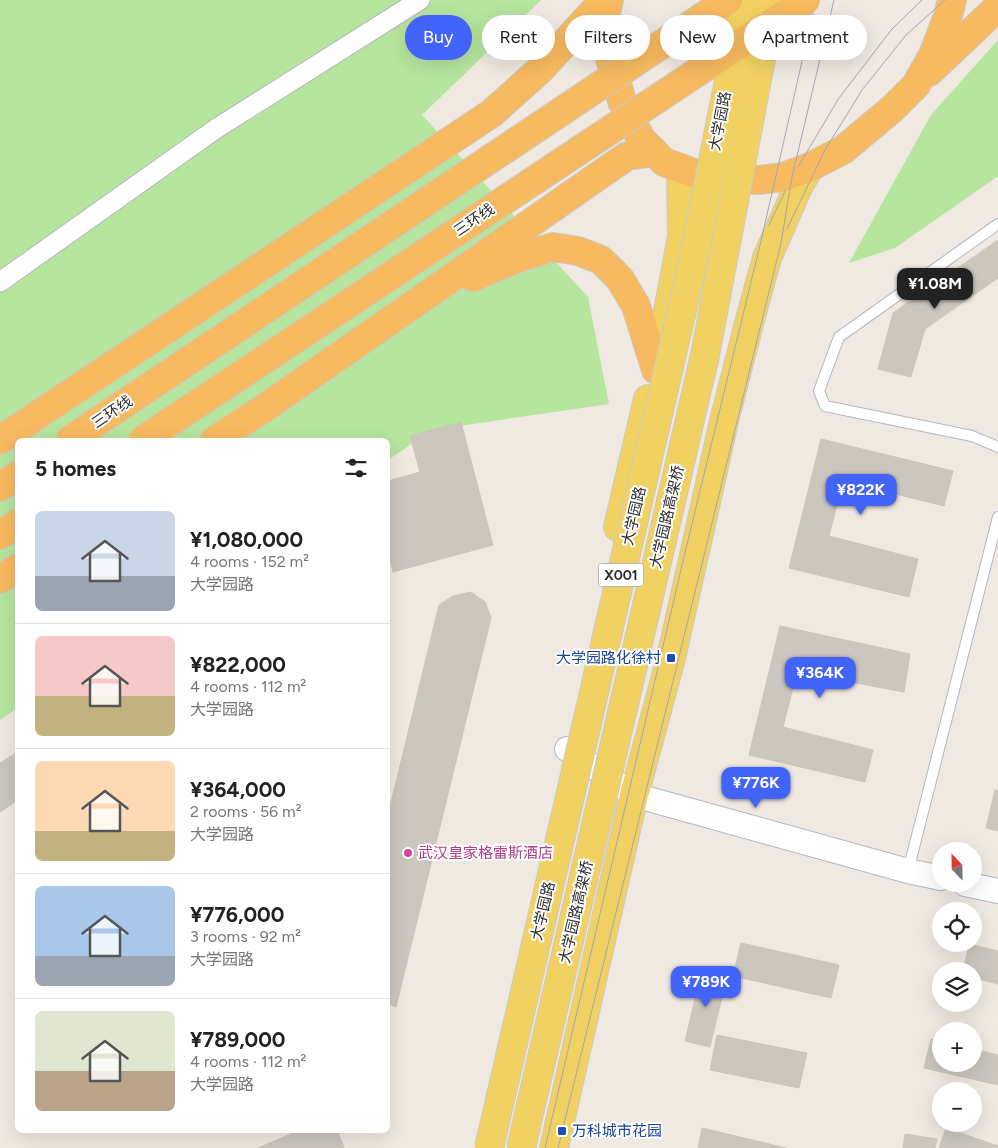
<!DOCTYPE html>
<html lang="en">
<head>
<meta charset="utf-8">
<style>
	:root { --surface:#fff; --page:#f6f6f6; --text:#222; --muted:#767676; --line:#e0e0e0; --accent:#4264fb }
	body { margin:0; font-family:Figtree,"Noto Sans SC",sans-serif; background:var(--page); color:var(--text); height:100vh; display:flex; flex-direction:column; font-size:19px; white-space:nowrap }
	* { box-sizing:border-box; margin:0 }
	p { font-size:16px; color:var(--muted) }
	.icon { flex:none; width:28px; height:28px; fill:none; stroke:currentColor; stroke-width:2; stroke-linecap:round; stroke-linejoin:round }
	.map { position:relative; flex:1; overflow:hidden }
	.side { position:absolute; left:15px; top:438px; width:375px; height:695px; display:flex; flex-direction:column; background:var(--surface); border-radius:8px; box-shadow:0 5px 20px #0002 }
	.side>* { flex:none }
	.guide { position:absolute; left:405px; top:15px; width:475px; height:45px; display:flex; gap:10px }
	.needle { width:32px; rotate:338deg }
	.buttons { position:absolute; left:932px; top:842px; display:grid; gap:10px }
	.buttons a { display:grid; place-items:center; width:50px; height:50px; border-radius:50%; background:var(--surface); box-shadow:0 5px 20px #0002; font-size:25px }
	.price { position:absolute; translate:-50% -42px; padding:0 11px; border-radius:10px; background:var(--accent); color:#fff; font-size:16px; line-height:32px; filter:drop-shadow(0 1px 2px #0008) }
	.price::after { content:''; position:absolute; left:50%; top:30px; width:15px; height:11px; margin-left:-8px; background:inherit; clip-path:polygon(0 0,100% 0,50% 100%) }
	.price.on { background:#222; color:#fff }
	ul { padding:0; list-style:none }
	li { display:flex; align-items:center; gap:15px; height:125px; padding:0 20px }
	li+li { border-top:1px solid var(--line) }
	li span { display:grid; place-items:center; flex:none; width:140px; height:100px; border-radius:8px; color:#555 }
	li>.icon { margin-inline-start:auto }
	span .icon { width:60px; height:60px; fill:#fffc; stroke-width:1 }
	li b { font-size:21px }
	h2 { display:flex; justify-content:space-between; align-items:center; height:60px; padding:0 20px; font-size:21px }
	.tag { padding:0 18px; border-radius:22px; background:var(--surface); box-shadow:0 5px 20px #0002; font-size:18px; line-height:45px }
	.tag.on { background:var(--accent); color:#fff }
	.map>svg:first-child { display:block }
</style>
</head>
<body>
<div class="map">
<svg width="998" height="1148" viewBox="0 0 998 1148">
	<rect width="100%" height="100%" fill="#efe9e1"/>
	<g fill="#b6e59e">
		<path d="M0,0H541L422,115L588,297L609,404L432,430L388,460V440H18L17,708L0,720Z"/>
		<path d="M998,40V176L895,248L849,263L931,115Z"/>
	</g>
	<g fill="#cbc7bf" stroke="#cbc5ba">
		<path d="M998,240V278L925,329L911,377L878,369L893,313Z"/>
		<path d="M461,422L493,545L393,572L388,552V481L420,472L410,436Z"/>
		<path d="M821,439L953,471L944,506L843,481L829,536L918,559L909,597L789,568Z"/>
		<path d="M471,592L485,602L491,618L396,1007L388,1004V815L439,605L453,596Z"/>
		<path d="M780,626L910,654L904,692L797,672L783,727L873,750L865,782L749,755Z"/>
		<path d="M18,752V800L0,812V763Z"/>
		<path d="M995,790L998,791V831L986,828Z"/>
		<path d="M741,943L839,965L831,998L733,976Z"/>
		<path d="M969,944L998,951V984L974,978V971H963Z"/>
		<path d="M702,970L727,976L710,1047L685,1041Z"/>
		<path d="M717,1035L807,1053L799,1088L710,1070Z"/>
		<path d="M931,1039L941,1041V1064H974V1049L998,1055V1085L924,1068Z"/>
		<path d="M702,1128L786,1148H698Z"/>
		<path d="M946,1128L998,1146V1148H939Z"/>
		<path d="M300,1130H337L344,1148H258Z"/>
		<path d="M905,1134L937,1139L935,1148H903Z"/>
	</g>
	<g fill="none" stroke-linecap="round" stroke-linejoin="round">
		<g stroke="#b4b7c1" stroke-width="12">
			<g id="service">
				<path d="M998,224L839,337L819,391L825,406L972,436L998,447"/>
				<path d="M908,871L998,517"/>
			</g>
		</g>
		<g stroke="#b4b7c1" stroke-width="21">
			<path id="minor" d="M0,282L217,128L420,0"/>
		</g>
		<g stroke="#b4b7c1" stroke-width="26">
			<g id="tertiary">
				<path d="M567,749L634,795L908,871L941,878"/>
				<path d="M965,884L998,891"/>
			</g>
		</g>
		<g stroke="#c9c9c9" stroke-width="30">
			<g id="primary">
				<path d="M663,338L682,237L681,168"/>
				<path d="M618,527L648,399"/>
				<path d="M554,1148L634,795L671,658L725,417L752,312L767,258L799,185L810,167"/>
			</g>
		</g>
		<g stroke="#c9c9c9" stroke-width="30">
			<g id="trunk">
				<path d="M609,0L602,31L622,101L641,139L664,162L694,173L720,179L760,180L783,177L810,167L843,150L892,109L916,85L933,55L948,16L952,0"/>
				<path d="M929,72L998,7"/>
				<path d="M473,277L513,260L553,247L578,251L601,260L620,279L636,306L656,370"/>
				<path d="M0,440L492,113L541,69L604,0"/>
				<path d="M215,440L263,409L627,156L654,152"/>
				<path d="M0,487L18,475"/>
				<path d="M0,535L18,523"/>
				<path d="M0,579L18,568"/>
			</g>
		</g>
		<use href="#service" stroke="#fff" stroke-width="10"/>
		<use href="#minor" stroke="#fff" stroke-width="19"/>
		<use href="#tertiary" stroke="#fff" stroke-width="24"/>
		<use href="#primary" stroke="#f2d163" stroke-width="28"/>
		<use href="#trunk" stroke="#f8ba60" stroke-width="28"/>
		<g stroke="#a3a6b8" stroke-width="1">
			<path d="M798,167L839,98L892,29L922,0"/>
			<path d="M769,225L786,189"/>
			<path d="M787,229L825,150L862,90L906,35L945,0"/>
			<path d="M545,1148L688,540L761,241L816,0"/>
			<path d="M558,1148L781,243L792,177L834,0"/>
		</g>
		<g stroke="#c9c9c9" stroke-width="30" stroke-linecap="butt">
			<g id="primary-bridge">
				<path d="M489,1148L690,276L745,0"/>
				<path d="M521,1148L705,355L772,0"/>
			</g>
		</g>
		<g stroke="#c9c9c9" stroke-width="30" stroke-linecap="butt">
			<g id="trunk-bridge">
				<path d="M70,440L728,0"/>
				<path d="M143,440L806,0"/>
			</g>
		</g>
		<use href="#primary-bridge" stroke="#f2d163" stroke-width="28"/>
		<use href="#trunk-bridge" stroke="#f8ba60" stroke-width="28"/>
	</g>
	<g fill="#1a4fb4" stroke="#fff" stroke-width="2">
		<rect x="666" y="653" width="10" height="10" rx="2.5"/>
		<rect x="557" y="1126" width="10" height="10" rx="2.5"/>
	</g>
	<circle fill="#d1479c" stroke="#fff" stroke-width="2" cx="408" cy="853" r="5"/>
	<g text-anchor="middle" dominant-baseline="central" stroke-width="4" stroke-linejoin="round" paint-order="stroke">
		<rect fill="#fff" stroke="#6d6d6d" stroke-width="1" x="598.5" y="563.5" width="45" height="23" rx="4"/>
		<g font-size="14" font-weight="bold" fill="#2e2e2e">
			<text x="621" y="575">X001</text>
		</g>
		<g font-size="15" fill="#2e2e2e" stroke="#fff">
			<text transform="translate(720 121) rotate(-79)">大学园路</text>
			<text transform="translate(474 220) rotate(-34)">三环线</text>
			<text transform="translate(112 412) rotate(-34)">三环线</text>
			<text transform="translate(634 516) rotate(-77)">大学园路</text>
			<text transform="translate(667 517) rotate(-77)">大学园路高架桥</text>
			<text transform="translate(543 911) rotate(-77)">大学园路</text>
			<text transform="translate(576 912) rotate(-77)">大学园路高架桥</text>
		</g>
		<g font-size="15" fill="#164399" stroke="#fff" text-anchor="end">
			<text x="661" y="658">大学园路化徐村</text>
			<text x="572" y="1131" text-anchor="start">万科城市花园</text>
		</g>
		<g font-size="15" fill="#b23c85" stroke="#fff" text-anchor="start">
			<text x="418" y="853">武汉皇家格雷斯酒店</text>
		</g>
	</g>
</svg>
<div class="buttons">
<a><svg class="needle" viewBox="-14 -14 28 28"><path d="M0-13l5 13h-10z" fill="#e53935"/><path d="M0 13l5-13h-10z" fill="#767676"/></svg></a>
<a><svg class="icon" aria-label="locate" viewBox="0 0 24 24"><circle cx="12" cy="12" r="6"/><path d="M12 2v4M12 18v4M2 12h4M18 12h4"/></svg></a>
<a><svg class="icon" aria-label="layers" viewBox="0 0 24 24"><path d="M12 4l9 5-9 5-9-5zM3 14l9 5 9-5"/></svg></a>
<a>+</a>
<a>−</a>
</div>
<b class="price on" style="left:935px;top:310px">¥1.08M</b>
<b class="price" style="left:861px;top:516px">¥822K</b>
<b class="price" style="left:820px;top:699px">¥364K</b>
<b class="price" style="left:756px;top:809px">¥776K</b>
<b class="price" style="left:706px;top:1008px">¥789K</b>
<div class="guide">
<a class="tag on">Buy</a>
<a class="tag">Rent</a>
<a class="tag">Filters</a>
<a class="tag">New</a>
<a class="tag">Apartment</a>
</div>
<section class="side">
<h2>5 homes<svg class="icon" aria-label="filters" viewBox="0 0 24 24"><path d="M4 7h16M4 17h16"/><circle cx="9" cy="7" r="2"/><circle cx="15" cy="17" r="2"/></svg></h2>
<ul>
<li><span style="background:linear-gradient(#c9d6e8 65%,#9aa5b1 0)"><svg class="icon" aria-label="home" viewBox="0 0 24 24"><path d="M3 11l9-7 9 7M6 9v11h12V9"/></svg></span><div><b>¥1,080,000</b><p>4 rooms · 152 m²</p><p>大学园路</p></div></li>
<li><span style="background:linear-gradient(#f6c9c9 60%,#c2b280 0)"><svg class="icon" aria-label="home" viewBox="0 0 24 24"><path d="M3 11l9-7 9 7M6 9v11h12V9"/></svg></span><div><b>¥822,000</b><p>4 rooms · 112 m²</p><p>大学园路</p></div></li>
<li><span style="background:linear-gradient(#ffd9b3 70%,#c2b280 0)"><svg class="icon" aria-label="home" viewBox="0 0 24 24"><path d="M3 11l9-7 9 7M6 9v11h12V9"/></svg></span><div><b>¥364,000</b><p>2 rooms · 56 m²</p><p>大学园路</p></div></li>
<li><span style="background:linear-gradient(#a9c7e8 70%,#9aa5b1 0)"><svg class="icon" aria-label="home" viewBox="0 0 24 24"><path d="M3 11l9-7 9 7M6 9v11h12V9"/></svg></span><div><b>¥776,000</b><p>3 rooms · 92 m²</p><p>大学园路</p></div></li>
<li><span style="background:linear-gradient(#dfe7d0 60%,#b9a48a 0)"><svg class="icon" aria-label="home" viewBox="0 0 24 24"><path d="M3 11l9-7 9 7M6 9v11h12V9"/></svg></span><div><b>¥789,000</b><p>4 rooms · 112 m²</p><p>大学园路</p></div></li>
</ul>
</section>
</div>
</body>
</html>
